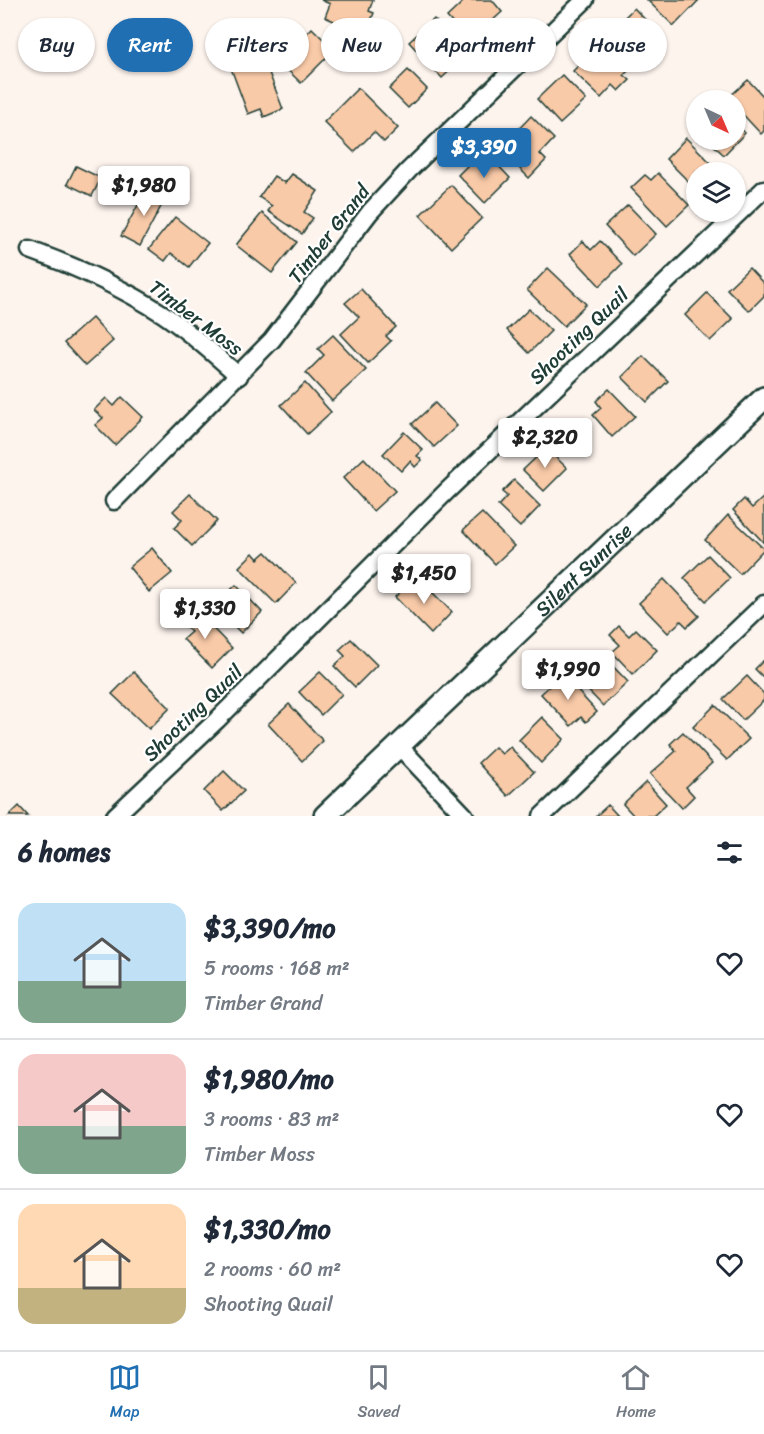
<!DOCTYPE html>
<html lang="en">
<head>
<meta charset="utf-8">
<style>
	:root { --surface:#fff; --page:#f2f2f3; --text:#1f2937; --muted:#747a83; --line:#e0e1e3; --accent:#1f6fb2 }
	body { margin:0; font-family:Sriracha,sans-serif; background:var(--page); color:var(--text); height:100vh; display:flex; flex-direction:column; font-size:22px; white-space:nowrap }
	* { box-sizing:border-box; margin:0 }
	p { font-size:20px; color:var(--muted) }
	.icon { flex:none; width:33px; height:33px; fill:none; stroke:currentColor; stroke-width:2; stroke-linecap:round; stroke-linejoin:round }
	.map { position:relative; height:816px; overflow:hidden }
	.drawer { display:flex; flex-direction:column; background:var(--surface); flex:1 }
	.drawer>* { flex:none }
	.banner { position:absolute; left:18px; top:18px; width:729px; height:54px; display:flex; gap:12px }
	.needle { width:39px; rotate:136deg }
	.tools { position:absolute; left:686px; top:90px; display:grid; gap:12px }
	.tools a { display:grid; place-items:center; width:60px; height:60px; border-radius:50%; background:var(--surface); box-shadow:0 2px 4px #0004; font-size:30px }
	.price { position:absolute; translate:-50% -51px; padding:0 14px; border-radius:6px; background:#fff; color:#222; font-size:20px; line-height:39px; filter:drop-shadow(0 2px 3px #0008) }
	.price::after { content:''; position:absolute; left:50%; top:36px; width:18px; height:14px; margin-left:-9px; background:inherit; clip-path:polygon(0 0,100% 0,50% 100%) }
	.price.selected { background:var(--accent); color:#fff }
	ul { padding:0; list-style:none }
	li { display:flex; align-items:center; gap:18px; height:150px; padding:0 18px }
	li+li { border-top:2px solid var(--line) }
	li span { display:grid; place-items:center; flex:none; width:168px; height:120px; border-radius:18px; color:#555 }
	li>.icon { margin-inline-start:auto }
	span .icon { width:72px; height:72px; fill:#fffc; stroke-width:1 }
	li b { font-size:26px }
	h2 { display:flex; justify-content:space-between; align-items:center; height:72px; padding:0 18px; font-size:26px }
	.pill { padding:0 21px; border-radius:27px; background:var(--surface); box-shadow:0 2px 4px #0004; font-size:21px; line-height:54px }
	.pill.selected { background:var(--accent); color:#fff }
	.menu { display:flex; justify-content:space-around; align-items:center; height:84px; border-top:2px solid var(--line); background:var(--surface); font-size:16px; color:var(--muted) }
	.menu a { display:grid; justify-items:center; gap:3px }
	.menu .selected { color:var(--accent) }
	.map>svg:first-child { display:block }
</style>
</head>
<body>
<div class="map">
<svg width="764" height="816" viewBox="0 0 764 816">
	<rect width="100%" height="100%" fill="#fef4ee"/>
	<filter id="ink" filterUnits="userSpaceOnUse"><feTurbulence type="fractalNoise" baseFrequency=".0167" numOctaves="2"/><feDisplacementMap in="SourceGraphic" scale="12" xChannelSelector="R" yChannelSelector="G"/><feConvolveMatrix kernelMatrix="1 2 1 2 8 2 1 2 1" color-interpolation-filters="sRGB"/></filter>
	<g filter="url(#ink)">
		<g fill="#f9caa8" stroke="#1f3d34" stroke-width="1.5">
			<path d="M321,0H373L369,11L374,13L365,35L325,17L330,4Z"/>
			<path d="M465,0H492L502,12L480,32L474,26L464,36L447,17Z"/>
			<path d="M647,0H699L674,26Z"/>
			<path d="M634,8L660,35L640,55L614,28Z"/>
			<path d="M434,19L459,45L450,54L458,63L442,78L409,42Z"/>
			<path d="M312,28L334,50L301,83L268,51L286,32L297,43Z"/>
			<path d="M609,46L631,68L624,75L630,80L619,91L613,85L601,98L573,71L585,59L591,64Z"/>
			<path d="M250,55L255,69L266,65L283,109L264,117L261,109L248,114L229,63Z"/>
			<path d="M408,70L427,89L408,108L389,89Z"/>
			<path d="M562,75L586,100L560,124L537,99Z"/>
			<path d="M748,80L764,97V131L761,134L735,106V100H730L728,98Z"/>
			<path d="M358,88L398,128L384,142L374,132L354,152L324,122Z"/>
			<path d="M531,116L554,139L540,154L546,160L529,178L493,142L508,128L514,134Z"/>
			<path d="M735,123L745,133L724,155L708,140H735Z"/>
			<path d="M686,138L720,172H696V189L666,159Z"/>
			<path d="M492,159L510,178L485,203L458,175L472,161L481,170Z"/>
			<path d="M76,166L101,178L92,196L67,184Z"/>
			<path d="M658,173L689,205L667,226L631,188L645,175L651,180Z"/>
			<path d="M292,174L318,191L304,212L313,218L302,234L268,211L272,206L259,197L274,176L285,183Z"/>
			<path d="M451,185L482,218L451,248L420,215Z"/>
			<path d="M148,187L166,197L140,246L121,236Z"/>
			<path d="M628,205L656,234L633,256L605,226Z"/>
			<path d="M262,213L297,242L272,273L236,245Z"/>
			<path d="M175,217L208,243L189,267L171,253L165,261L149,249Z"/>
			<path d="M583,241L591,250L600,241L622,264L600,286L570,254Z"/>
			<path d="M548,268L586,304L564,326L527,290Z"/>
			<path d="M749,268L764,284V296L749,311L727,289Z"/>
			<path d="M361,289L396,327L386,336L391,341L368,363L341,334L359,317L345,303Z"/>
			<path d="M707,293L733,319L710,341L685,315Z"/>
			<path d="M529,309L551,331L529,353L507,330Z"/>
			<path d="M92,318L113,341L85,366L64,343Z"/>
			<path d="M333,335L366,370L332,401L306,373L324,355L318,349Z"/>
			<path d="M643,356L668,381L647,402L622,377Z"/>
			<path d="M305,383L331,412L307,434L281,405Z"/>
			<path d="M609,389L635,416L612,437L593,415L601,408L596,401Z"/>
			<path d="M122,397L143,417L115,445L95,425L103,418L94,410L106,398L114,406Z"/>
			<path d="M435,403L457,426L434,447L412,424Z"/>
			<path d="M404,432L423,450L417,456L422,460L415,467L410,461L401,471L383,454Z"/>
			<path d="M546,448L567,468L544,491L523,470Z"/>
			<path d="M364,458L395,491L373,511L343,478Z"/>
			<path d="M514,480L540,506L520,527L498,506L507,496L502,492Z"/>
			<path d="M190,494L217,521L192,546L174,528L182,520L173,511Z"/>
			<path d="M764,497V543L733,510L744,499L752,508Z"/>
			<path d="M482,513L514,546L495,564L463,530Z"/>
			<path d="M728,515L764,549L740,574L705,540Z"/>
			<path d="M152,548L172,573L149,592L129,567Z"/>
			<path d="M266,552L296,583L276,604L239,567L253,553L258,559Z"/>
			<path d="M708,555L730,578L706,601L684,578Z"/>
			<path d="M416,576L452,612L431,634L395,597Z"/>
			<path d="M664,579L699,616L687,627L681,621L668,633L639,603Z"/>
			<path d="M236,585L262,612L241,633L214,606Z"/>
			<path d="M195,610L232,648L212,668L183,639L191,632L182,623Z"/>
			<path d="M619,626L629,636L636,629L657,650L633,674L612,652L620,645L610,635Z"/>
			<path d="M351,639L377,665L355,687L334,666L345,656L339,650Z"/>
			<path d="M603,656L628,682L603,706L578,680Z"/>
			<path d="M764,660V678L755,669Z"/>
			<path d="M134,672L170,708L149,729L112,694Z"/>
			<path d="M320,672L342,694L321,715L299,692Z"/>
			<path d="M562,674L597,712L586,722L581,717L571,726L541,694Z"/>
			<path d="M747,676L764,694V700L743,720L723,699Z"/>
			<path d="M289,704L323,741L302,761L268,724Z"/>
			<path d="M715,705L749,739L727,760L693,727Z"/>
			<path d="M542,717L564,739L541,763L519,740Z"/>
			<path d="M683,732L712,763L686,787L694,796L682,808L650,774L676,751L670,744Z"/>
			<path d="M495,747L502,754L510,747L534,772L508,796L478,763Z"/>
			<path d="M224,771L244,791L223,811L204,791Z"/>
			<path d="M646,782L666,804L653,816H634L623,804Z"/>
			<path d="M608,805L618,816H596Z"/>
			<path d="M19,806L28,816H9Z"/>
		</g>
		<g fill="none" stroke-linecap="round" stroke-linejoin="round">
			<g stroke="#1f3d34" stroke-width="21">
				<g id="minor">
					<path d="M30,250C77,267 121,287 163,314C190,332 215,355 239,376"/>
					<path d="M114,501L272,340L370,212L409,170L585,0"/>
					<path d="M399,746L465,816"/>
					<path d="M115,816L217,720L447,491L764,189"/>
					<path d="M542,816L764,604"/>
				</g>
			</g>
			<g stroke="#1f3d34" stroke-width="26">
				<g id="tertiary">
					<path id="s1" d="M325,816L764,398"/>
				</g>
			</g>
			<use href="#minor" stroke="#fff" stroke-width="16"/>
			<use href="#tertiary" stroke="#fff" stroke-width="21"/>
		</g>
	</g>
	<g text-anchor="middle" dominant-baseline="central" stroke-width="4.5" stroke-linejoin="round" paint-order="stroke">
		<g font-size="20" fill="#1f3d34" stroke="#fff">
			<text transform="translate(329 234) rotate(-52)">Timber Grand</text>
			<text transform="translate(196 318) rotate(37)">Timber Moss</text>
			<text transform="translate(579 336) rotate(-44)">Shooting Quail</text>
			<text stroke="none"><textPath href="#s1" startOffset="357">Silent Sunrise</textPath></text>
			<text transform="translate(193 713) rotate(-44)">Shooting Quail</text>
		</g>
	</g>
</svg>
<div class="tools">
<a><svg class="needle" viewBox="-14 -14 28 28"><path d="M0-13l5 13h-10z" fill="#e53935"/><path d="M0 13l5-13h-10z" fill="#747a83"/></svg></a>
<a><svg class="icon" aria-label="layers" viewBox="0 0 24 24"><path d="M12 4l9 5-9 5-9-5zM3 14l9 5 9-5"/></svg></a>
</div>
<b class="price selected" style="left:484px;top:179px">$3,390</b>
<b class="price" style="left:144px;top:217px">$1,980</b>
<b class="price" style="left:545px;top:469px">$2,320</b>
<b class="price" style="left:424px;top:605px">$1,450</b>
<b class="price" style="left:205px;top:640px">$1,330</b>
<b class="price" style="left:568px;top:701px">$1,990</b>
<div class="banner">
<a class="pill">Buy</a>
<a class="pill selected">Rent</a>
<a class="pill">Filters</a>
<a class="pill">New</a>
<a class="pill">Apartment</a>
<a class="pill">House</a>
</div>
</div>
<section class="drawer">
<h2>6 homes<svg class="icon" aria-label="filters" viewBox="0 0 24 24"><path d="M4 7h16M4 17h16"/><circle cx="9" cy="7" r="2"/><circle cx="15" cy="17" r="2"/></svg></h2>
<ul>
<li><span style="background:linear-gradient(#bfe0f5 65%,#7fa58c 0)"><svg class="icon" aria-label="home" viewBox="0 0 24 24"><path d="M3 11l9-7 9 7M6 9v11h12V9"/></svg></span><div><b>$3,390/mo</b><p>5 rooms · 168 m²</p><p>Timber Grand</p></div><svg class="icon" aria-label="heart" viewBox="0 0 24 24"><path d="M12 20l-8-8c-3-5 5-10 8-4 3-6 11-1 8 4z"/></svg></li>
<li><span style="background:linear-gradient(#f6c9c9 60%,#7fa58c 0)"><svg class="icon" aria-label="home" viewBox="0 0 24 24"><path d="M3 11l9-7 9 7M6 9v11h12V9"/></svg></span><div><b>$1,980/mo</b><p>3 rooms · 83 m²</p><p>Timber Moss</p></div><svg class="icon" aria-label="heart" viewBox="0 0 24 24"><path d="M12 20l-8-8c-3-5 5-10 8-4 3-6 11-1 8 4z"/></svg></li>
<li><span style="background:linear-gradient(#ffd9b3 70%,#c2b280 0)"><svg class="icon" aria-label="home" viewBox="0 0 24 24"><path d="M3 11l9-7 9 7M6 9v11h12V9"/></svg></span><div><b>$1,330/mo</b><p>2 rooms · 60 m²</p><p>Shooting Quail</p></div><svg class="icon" aria-label="heart" viewBox="0 0 24 24"><path d="M12 20l-8-8c-3-5 5-10 8-4 3-6 11-1 8 4z"/></svg></li>
</ul>
</section>
<nav class="menu">
<a class="selected"><svg class="icon" aria-label="map" viewBox="0 0 24 24"><path d="M3 6l6-2 6 2 6-2v14l-6 2-6-2-6 2zM9 4v14M15 6v14"/></svg>Map</a>
<a><svg class="icon" aria-label="saved" viewBox="0 0 24 24"><path d="M7 4h10v16l-5-4-5 4z"/></svg>Saved</a>
<a><svg class="icon" aria-label="home" viewBox="0 0 24 24"><path d="M3 11l9-7 9 7M6 9v11h12V9"/></svg>Home</a>
</nav>
</body>
</html>
